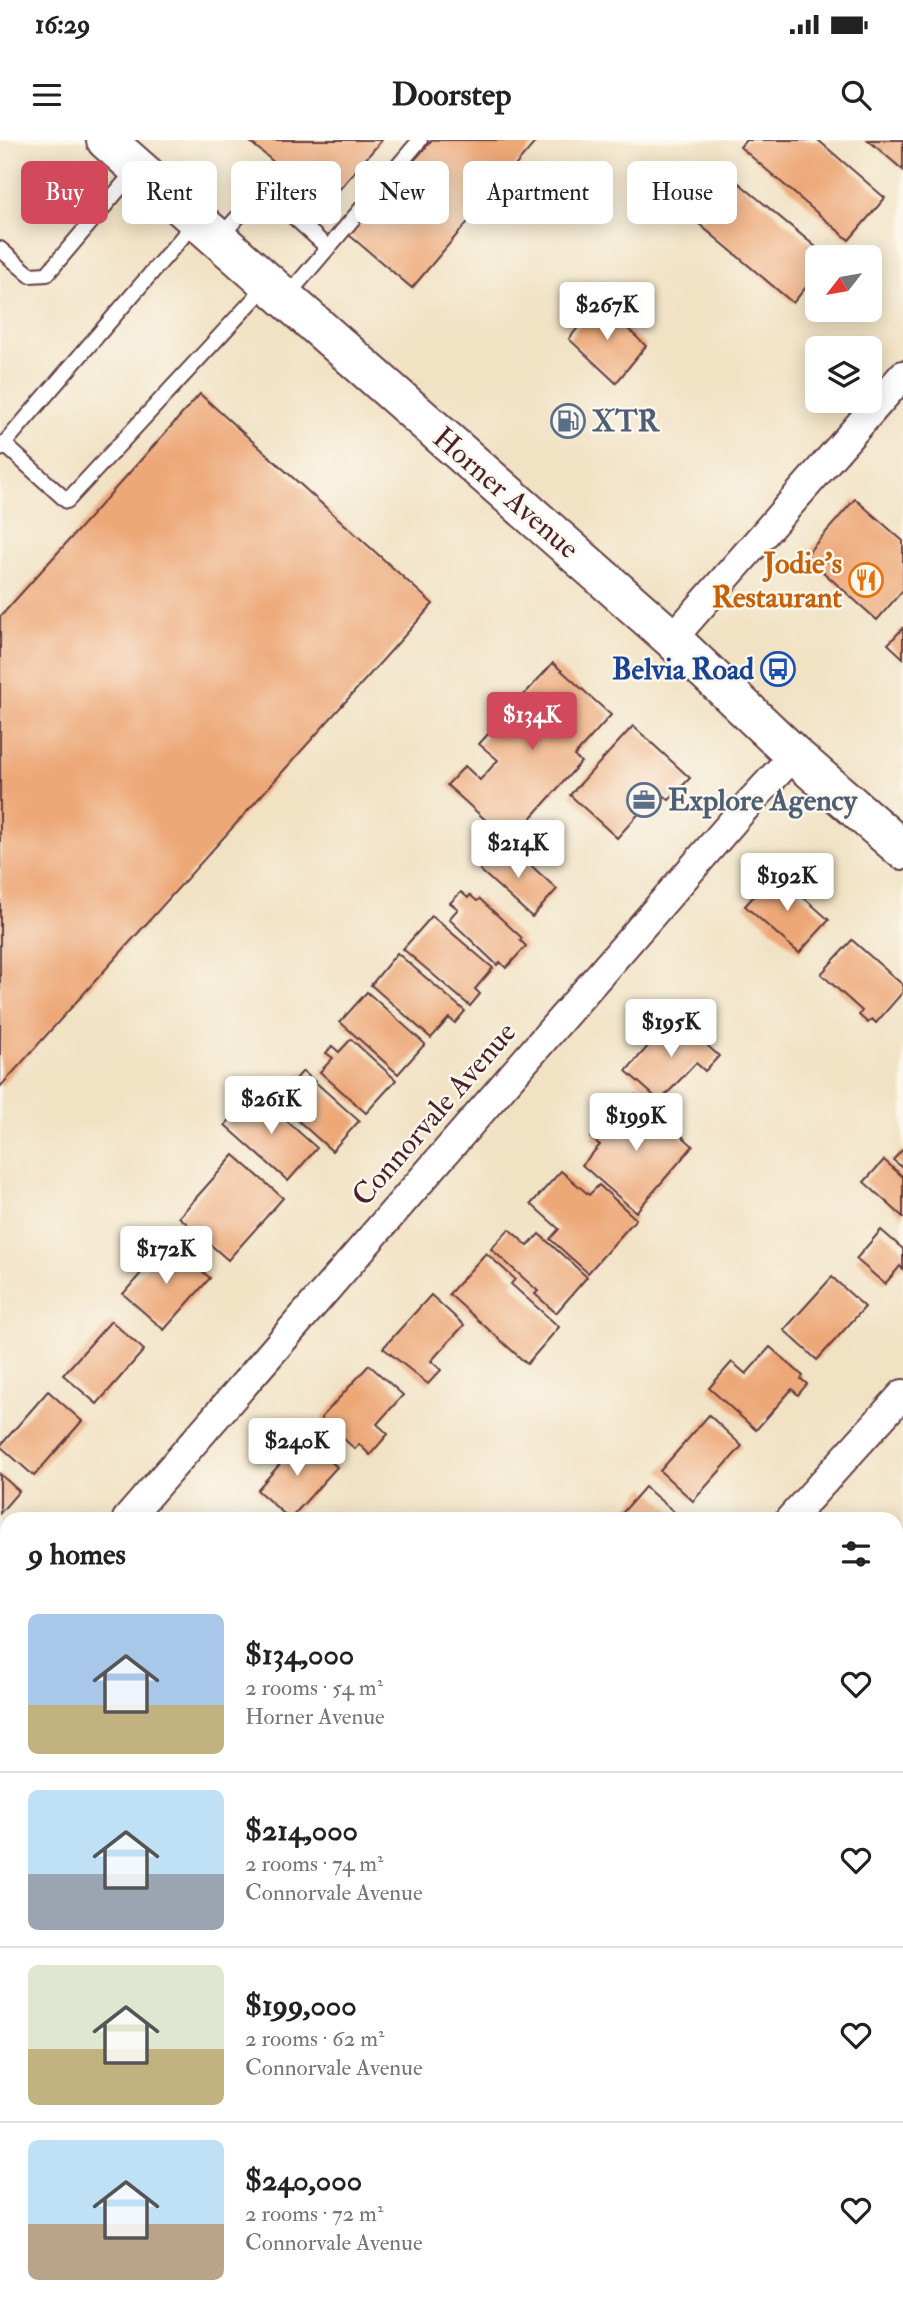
<!DOCTYPE html>
<html lang="en">
<head>
<meta charset="utf-8">
<style>
	:root { --surface:#fff; --page:#f6f6f6; --text:#222; --muted:#767676; --line:#e0e0e0; --accent:#d1495b }
	body { margin:0; font-family:"IM FELL Double Pica",serif; background:var(--page); color:var(--text); height:100vh; display:flex; flex-direction:column; font-size:26px; white-space:nowrap }
	* { box-sizing:border-box; margin:0 }
	p { font-size:23px; color:var(--muted) }
	.icon { flex:none; width:38px; height:38px; fill:none; stroke:currentColor; stroke-width:2; stroke-linecap:round; stroke-linejoin:round }
	.map { position:relative; flex:1; overflow:hidden }
	.drawer { position:absolute; left:0px; top:1372px; width:903px; height:800px; display:flex; flex-direction:column; background:var(--surface); border-radius:21px 21px 0 0; box-shadow:0 4px 18px #0003 }
	.drawer>* { flex:none }
	.top-card { position:absolute; left:21px; top:21px; width:861px; height:63px; display:flex; gap:14px }
	.needle { width:46px; rotate:239deg }
	.tools { position:absolute; left:805px; top:105px; display:grid; gap:14px }
	.tools a { display:grid; place-items:center; width:77px; height:77px; border-radius:10px; background:var(--surface); box-shadow:0 4px 18px #0003; font-size:35px }
	.price { position:absolute; translate:-50% -60px; padding:0 16px; border-radius:7px; background:#fff; color:#222; font-size:23px; line-height:46px; filter:drop-shadow(0 2px 4px #0008) }
	.price::after { content:''; position:absolute; left:50%; top:42px; width:21px; height:16px; margin-left:-10px; background:inherit; clip-path:polygon(0 0,100% 0,50% 100%) }
	.price.on { background:var(--accent); color:#fff }
	ul { padding:0; list-style:none }
	li { display:flex; align-items:center; gap:21px; height:175px; padding:0 28px }
	li+li { border-top:2px solid var(--line) }
	li span { display:grid; place-items:center; flex:none; width:196px; height:140px; border-radius:10px; color:#555 }
	li>.icon { margin-inline-start:auto }
	span .icon { width:84px; height:84px; fill:#fffc; stroke-width:1 }
	li b { font-size:30px }
	h2 { display:flex; justify-content:space-between; align-items:center; height:84px; padding:0 28px; font-size:30px }
	.chip { padding:0 24px; border-radius:10px; background:var(--surface); box-shadow:0 4px 18px #0003; font-size:24px; line-height:63px }
	.chip.on { background:var(--accent); color:#fff }
	.status { display:flex; justify-content:space-between; align-items:center; height:49px; padding:0 35px; background:var(--surface); direction:ltr }
	.status svg { height:19px; fill:currentColor }
	header { display:flex; justify-content:space-between; align-items:center; height:91px; padding:0 28px; background:var(--surface); font-size:32px; font-weight:700 }
	.map>svg:first-child { display:block }
</style>
</head>
<body>
<div class="status"><b>16:29</b><svg viewBox="0 0 49 12"><path d="M0 12V9h3v3zM5 12V6h3v6zM10 12V3h3v9zM15 12V0h3v12zM26 1h20v11H26zM47 4h2v5h-2z"/></svg></div>
<header><svg class="icon" aria-label="menu" viewBox="0 0 24 24"><path d="M4 6h16M4 12h16M4 18h16"/></svg>Doorstep<svg class="icon" aria-label="search" viewBox="0 0 24 24"><circle cx="10" cy="10" r="6"/><path d="M15 15l6 6"/></svg></header>
<div class="map">
<svg width="903" height="2171" viewBox="0 0 903 2171">
	<rect width="100%" height="100%" fill="#fbf7ec"/>
	<filter id="ink" filterUnits="userSpaceOnUse"><feTurbulence type="fractalNoise" baseFrequency=".0143" numOctaves="2"/><feDisplacementMap in="SourceGraphic" scale="14" xChannelSelector="R" yChannelSelector="G"/><feConvolveMatrix kernelMatrix="1 2 1 2 8 2 1 2 1" color-interpolation-filters="sRGB"/></filter>
	<filter id="wash" filterUnits="userSpaceOnUse"><feTurbulence type="fractalNoise" baseFrequency=".00686" numOctaves="4" result="noise"/><feDisplacementMap in="SourceGraphic" scale="28" xChannelSelector="R" yChannelSelector="G"/><feGaussianBlur stdDeviation="1.57" result="paint"/><feColorMatrix in="noise" values="0 0 0 0 0 0 0 0 0 0 0 0 0 0 0 0 0 1.4 0 .05"/><feComposite in="paint" operator="in"/></filter>
	<g filter="url(#wash)">
		<rect width="100%" height="100%" fill="#f1e2c4"/>
		<g id="blocks">
			<g fill="#eda878">
				<path d="M248,0H382L325,66Z"/>
				<path d="M432,0H537L412,148L349,95Z"/>
				<path d="M746,0H818L885,58L849,100L740,7Z"/>
				<path d="M868,0H903V30Z"/>
				<path d="M734,39L828,117H817V134L793,163L698,83Z"/>
				<path d="M599,161L646,206L616,243L569,199Z"/>
				<path d="M200,254L433,464L0,947V477Z"/>
				<path d="M855,359L903,401V450L877,480L805,416Z"/>
				<path d="M903,488V518L888,504Z"/>
				<path d="M553,523L611,575L574,616L581,622L510,702L447,645L465,626L480,640L498,620L479,604Z"/>
				<path d="M633,586L690,638L669,660L659,651L617,698L570,655Z"/>
				<path d="M505,702L557,749L532,777L480,730Z"/>
				<path d="M775,732L829,780L799,813L745,766Z"/>
				<path d="M461,752L468,758L470,755L477,761L480,759L522,798L520,800L526,806L506,828L500,822L497,825L449,779L458,769L450,763Z"/>
				<path d="M432,776L493,828L475,849L480,854L470,866L403,809Z"/>
				<path d="M852,800L903,845V852L876,883L872,879L868,883L859,875L862,871L821,834Z"/>
				<path d="M397,813L465,871L455,883L449,878L431,898L371,845Z"/>
				<path d="M367,852L425,904L398,934L340,882Z"/>
				<path d="M675,876L719,916L705,931L696,923L660,961L626,931Z"/>
				<path d="M351,899L396,940L366,973L320,932L333,918L326,913L332,906L339,912Z"/>
				<path d="M303,931L359,981L332,1011L276,961Z"/>
				<path d="M254,952L317,1008L288,1041L225,985Z"/>
				<path d="M636,955L693,1006L636,1072L582,1025L600,1005L591,998L613,972L618,976Z"/>
				<path d="M903,1009V1028L893,1020Z"/>
				<path d="M234,1015L283,1058L228,1120L179,1077Z"/>
				<path d="M884,1020L903,1037V1077L864,1042Z"/>
				<path d="M561,1031L589,1055L599,1045L636,1079L588,1133L550,1099L559,1089L531,1064Z"/>
				<path d="M509,1089L528,1106L539,1094L587,1137L556,1173L535,1154L538,1151L491,1109Z"/>
				<path d="M881,1090L903,1109V1130L900,1126L885,1144L856,1119Z"/>
				<path d="M168,1102L210,1138L164,1190L123,1154Z"/>
				<path d="M486,1113L515,1139L511,1144L559,1187L527,1224L449,1154Z"/>
				<path d="M832,1137L865,1167L817,1220L784,1190Z"/>
				<path d="M431,1155L464,1185L431,1221L441,1230L428,1244L383,1208Z"/>
				<path d="M111,1181L144,1210L97,1264L63,1235Z"/>
				<path d="M770,1207L803,1236L801,1239L807,1244L798,1255L792,1249L756,1290L709,1248L732,1222L746,1234Z"/>
				<path d="M369,1225L403,1255L377,1284L388,1294L370,1315L359,1304L355,1309L321,1278Z"/>
				<path d="M48,1251L82,1281L34,1336L0,1306Z"/>
				<path d="M709,1275L742,1306L693,1361L660,1331Z"/>
				<path d="M304,1297L337,1327L290,1379L257,1350Z"/>
				<path d="M0,1334L19,1351L0,1373Z"/>
				<path d="M645,1347L679,1376L676,1379H617Z"/>
				<path d="M898,1395L903,1400V1453L896,1447Z"/>
				<path d="M896,1464L903,1470V1503L896,1511Z"/>
				<path d="M0,1715L7,1721V1759L0,1767Z"/>
				<path d="M903,1795V1814L896,1807Z"/>
				<path d="M896,1852L903,1858V1883L896,1891Z"/>
				<path d="M7,1996V2036L0,2030V2003Z"/>
				<path d="M0,2048L7,2054V2090L0,2098Z"/>
				<path d="M398,2165H439L433,2171H392Z"/>
				<path d="M862,2165H892L899,2171H857Z"/>
			</g>
		</g>
	</g>
	<g filter="url(#ink)">
		<use href="#blocks" fill-opacity="0" stroke="#633c42" stroke-width="2"/>
		<g fill="none" stroke-linecap="round" stroke-linejoin="round">
			<g stroke="#633c42" stroke-width="18">
				<g id="service">
					<path d="M220,97L263,49L328,108"/>
					<path d="M0,109L30,135L47,134L136,29"/>
					<path d="M287,156L420,0"/>
					<path d="M4,304L197,80"/>
					<path d="M0,309L4,304L67,361L268,144"/>
				</g>
			</g>
			<g stroke="#633c42" stroke-width="32">
				<g id="minor">
					<path d="M672,499L903,235"/>
					<path d="M127,1379L742,671L794,615"/>
					<path d="M790,1379L903,1254"/>
					<path d="M0,1526L7,1518"/>
					<path d="M0,1626L7,1633"/>
					<path d="M0,1877L7,1869"/>
					<path d="M896,2044L903,2036"/>
					<path d="M605,2165L612,2171"/>
					<path d="M785,2171L790,2165"/>
				</g>
			</g>
			<g stroke="#633c42" stroke-width="42">
				<path id="secondary" d="M106,0L672,499L794,615L903,710"/>
			</g>
			<use href="#service" stroke="#fff" stroke-width="14"/>
			<use href="#minor" stroke="#fff" stroke-width="28"/>
			<use href="#secondary" stroke="#fff" stroke-width="38"/>
		</g>
	</g>
	<defs>
		<g id="fuel-ring" transform="scale(1.75)"><circle r="9.5" fill="#fbf7ec" stroke="#5c6f8a" stroke-width="1.5"/><path d="M-5.5-6h7V0h2V4h1.3V-2.5L3-4.5l.8-.8L6-3V5H2.5V1h-1V6h-7ZM-4.2-4.7v3.2H.2V-4.7Z" fill="#5c6f8a"/></g>
		<g id="restaurant-ring" transform="scale(1.75)"><circle r="9.5" fill="#fbf7ec" stroke="#e8710a" stroke-width="1.5"/><path d="M-5-6h1v4h1v-4h1v4h1v-4h1v5L-1.5 .5V6h-2V.5L-5-1ZM5-6V6H3V1.5H1.5Q1.5-4 5-6Z" fill="#e8710a"/></g>
		<g id="bus-ring" transform="scale(1.75)"><circle r="9.5" fill="#fbf7ec" stroke="#1a4fb4" stroke-width="1.5"/><path d="M-5-6H5V4H4V6H2V4H-2V6H-4V4H-5ZM-3.5-4V0h7V-4ZM-3.5 1.2v1.5H-2V1.2ZM2 1.2v1.5H3.5V1.2Z" fill="#1a4fb4"/></g>
		<g id="office-ring" transform="scale(1.75)"><circle r="9.5" fill="#fbf7ec" stroke="#5c6f8a" stroke-width="1.5"/><path d="M-6-3h4V-5.5h4V-3h4V5H-6ZM-1-4.5V-3h2v-1.5ZM-6 0V1H6V0Z" fill="#5c6f8a"/></g>
	</defs>
	<g fill-rule="evenodd">
		<use href="#fuel-ring" x="568" y="281"/>
		<use href="#restaurant-ring" x="866" y="440"/>
		<use href="#bus-ring" x="778" y="529"/>
		<use href="#office-ring" x="644" y="660"/>
	</g>
	<g text-anchor="middle" dominant-baseline="central" stroke-width="5" stroke-linejoin="round" paint-order="stroke">
		<g font-size="30" font-weight="bold" fill="#4e5e75" stroke="#fbf7ec" text-anchor="start">
			<text x="592" y="281">XTR</text>
			<text x="668" y="660">Explore Agency</text>
		</g>
		<g font-size="30" fill="#4a1f2b" stroke="#fbf7ec">
			<text transform="translate(506 353) rotate(41)">Horner Avenue</text>
			<text transform="translate(434 974) rotate(-49)">Connorvale Avenue</text>
		</g>
		<g font-size="30" font-weight="bold" fill="#c56008" stroke="#fbf7ec" text-anchor="end">
			<text x="842" y="423">Jodie's<tspan x="842" dy="34">Restaurant</tspan></text>
		</g>
		<g font-size="30" font-weight="bold" fill="#164399" stroke="#fbf7ec" text-anchor="end">
			<text x="754" y="529">Belvia Road</text>
		</g>
	</g>
</svg>
<div class="tools">
<a><svg class="needle" viewBox="-14 -14 28 28"><path d="M0-13l5 13h-10z" fill="#e53935"/><path d="M0 13l5-13h-10z" fill="#767676"/></svg></a>
<a><svg class="icon" aria-label="layers" viewBox="0 0 24 24"><path d="M12 4l9 5-9 5-9-5zM3 14l9 5 9-5"/></svg></a>
</div>
<b class="price" style="left:607px;top:202px">$267K</b>
<b class="price on" style="left:532px;top:612px">$134K</b>
<b class="price" style="left:518px;top:740px">$214K</b>
<b class="price" style="left:787px;top:773px">$192K</b>
<b class="price" style="left:671px;top:919px">$195K</b>
<b class="price" style="left:271px;top:996px">$261K</b>
<b class="price" style="left:636px;top:1013px">$199K</b>
<b class="price" style="left:166px;top:1146px">$172K</b>
<b class="price" style="left:297px;top:1338px">$240K</b>
<div class="top-card">
<a class="chip on">Buy</a>
<a class="chip">Rent</a>
<a class="chip">Filters</a>
<a class="chip">New</a>
<a class="chip">Apartment</a>
<a class="chip">House</a>
</div>
<section class="drawer">
<h2>9 homes<svg class="icon" aria-label="filters" viewBox="0 0 24 24"><path d="M4 7h16M4 17h16"/><circle cx="9" cy="7" r="2"/><circle cx="15" cy="17" r="2"/></svg></h2>
<ul>
<li><span style="background:linear-gradient(#a9c7e8 65%,#c2b280 0)"><svg class="icon" aria-label="home" viewBox="0 0 24 24"><path d="M3 11l9-7 9 7M6 9v11h12V9"/></svg></span><div><b>$134,000</b><p>2 rooms · 54 m²</p><p>Horner Avenue</p></div><svg class="icon" aria-label="heart" viewBox="0 0 24 24"><path d="M12 20l-8-8c-3-5 5-10 8-4 3-6 11-1 8 4z"/></svg></li>
<li><span style="background:linear-gradient(#bfe0f5 60%,#9aa5b1 0)"><svg class="icon" aria-label="home" viewBox="0 0 24 24"><path d="M3 11l9-7 9 7M6 9v11h12V9"/></svg></span><div><b>$214,000</b><p>2 rooms · 74 m²</p><p>Connorvale Avenue</p></div><svg class="icon" aria-label="heart" viewBox="0 0 24 24"><path d="M12 20l-8-8c-3-5 5-10 8-4 3-6 11-1 8 4z"/></svg></li>
<li><span style="background:linear-gradient(#dfe7d0 60%,#c2b280 0)"><svg class="icon" aria-label="home" viewBox="0 0 24 24"><path d="M3 11l9-7 9 7M6 9v11h12V9"/></svg></span><div><b>$199,000</b><p>2 rooms · 62 m²</p><p>Connorvale Avenue</p></div><svg class="icon" aria-label="heart" viewBox="0 0 24 24"><path d="M12 20l-8-8c-3-5 5-10 8-4 3-6 11-1 8 4z"/></svg></li>
<li><span style="background:linear-gradient(#bfe0f5 60%,#b9a48a 0)"><svg class="icon" aria-label="home" viewBox="0 0 24 24"><path d="M3 11l9-7 9 7M6 9v11h12V9"/></svg></span><div><b>$240,000</b><p>2 rooms · 72 m²</p><p>Connorvale Avenue</p></div><svg class="icon" aria-label="heart" viewBox="0 0 24 24"><path d="M12 20l-8-8c-3-5 5-10 8-4 3-6 11-1 8 4z"/></svg></li>
</ul>
</section>
</div>
</body>
</html>
